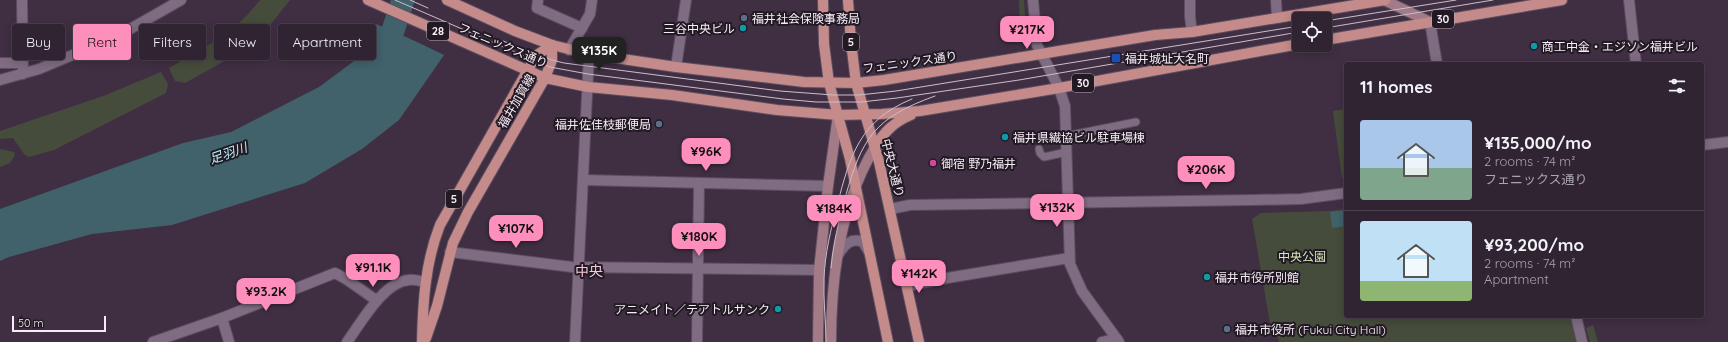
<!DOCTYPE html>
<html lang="en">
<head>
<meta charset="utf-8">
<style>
	:root { --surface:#302332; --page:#382b3a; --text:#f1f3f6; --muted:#a8a4ac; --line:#4b404d; --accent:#fe8ebc }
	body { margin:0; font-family:Quicksand,"Noto Sans JP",sans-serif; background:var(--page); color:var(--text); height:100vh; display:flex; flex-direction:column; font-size:15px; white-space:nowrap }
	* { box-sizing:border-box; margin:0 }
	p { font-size:13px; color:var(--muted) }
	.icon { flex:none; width:22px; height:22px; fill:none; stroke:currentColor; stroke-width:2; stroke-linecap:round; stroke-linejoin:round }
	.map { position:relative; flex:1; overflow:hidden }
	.sheet { position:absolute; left:1344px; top:62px; width:360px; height:256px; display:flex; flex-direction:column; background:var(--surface); border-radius:4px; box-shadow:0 2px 10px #0003,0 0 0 1px var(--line) }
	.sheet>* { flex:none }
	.guide { position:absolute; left:12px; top:24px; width:380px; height:36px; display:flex; gap:8px }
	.controls { position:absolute; left:1292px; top:12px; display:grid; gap:8px }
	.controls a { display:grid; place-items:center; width:40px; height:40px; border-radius:4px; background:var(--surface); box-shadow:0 2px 10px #0003,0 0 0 1px var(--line); font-size:20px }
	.scale { position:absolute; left:12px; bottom:10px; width:94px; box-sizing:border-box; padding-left:4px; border:2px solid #f7ebf8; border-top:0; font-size:11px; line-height:14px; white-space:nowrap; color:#f7ebf8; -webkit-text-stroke:3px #221a23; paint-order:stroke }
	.price { position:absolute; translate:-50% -34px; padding:0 9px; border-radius:8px; background:var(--accent); color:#111; font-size:13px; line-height:26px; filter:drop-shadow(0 1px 2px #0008) }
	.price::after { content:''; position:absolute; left:50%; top:24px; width:12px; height:9px; margin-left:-6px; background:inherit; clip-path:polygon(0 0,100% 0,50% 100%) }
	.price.current { background:#222; color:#fff }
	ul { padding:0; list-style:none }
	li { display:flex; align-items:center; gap:12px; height:100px; padding:0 16px }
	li+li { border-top:1px solid var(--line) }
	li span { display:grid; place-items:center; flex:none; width:112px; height:80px; border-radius:4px; color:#555 }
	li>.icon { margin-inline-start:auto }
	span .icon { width:48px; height:48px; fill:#fffc; stroke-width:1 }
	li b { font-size:17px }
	h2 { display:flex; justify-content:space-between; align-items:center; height:48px; padding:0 16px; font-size:17px }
	.pill { padding:0 14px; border-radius:4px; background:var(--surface); box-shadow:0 2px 10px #0003,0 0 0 1px var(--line); font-size:14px; line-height:36px }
	.pill.current { background:var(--accent); color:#111 }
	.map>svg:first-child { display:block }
</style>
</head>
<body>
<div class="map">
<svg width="1728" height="342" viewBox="0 0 1728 342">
	<rect width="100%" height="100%" fill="#402f43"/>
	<g fill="#464c3b">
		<path d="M260,0H290L266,30L235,55L185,83L175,81L169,68C204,48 235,33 260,0Z"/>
		<path d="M1019,0H1024L1026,33H1020Z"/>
		<path d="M161,72L168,84L166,93L54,150L29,157L24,154L13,138L0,139V131L106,95Z"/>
		<path d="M1346,109V177L1342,178L1333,111Z"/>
		<path d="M0,149L14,152L15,155L10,163L0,167Z"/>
		<path d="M1346,209V316H1570L1576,342H1279L1277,334L1272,335L1252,219L1261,213L1330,211Z"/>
		<path d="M1593,325L1598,342H1590L1586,328Z"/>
	</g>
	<g fill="#41616b">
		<path d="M376,22L444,55L399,120L362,149L305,183L172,225L92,234L9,257L0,261V209L183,143L231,132L319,87L377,44Z"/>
		<path d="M1346,210V226L1332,228L1330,212Z"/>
	</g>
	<path fill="#402f43" d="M377,20L445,53V54L374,23L375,21Z"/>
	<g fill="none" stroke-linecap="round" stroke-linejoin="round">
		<path stroke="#41616b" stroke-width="23" d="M381,58L386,52L403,0"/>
		<path stroke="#5b4b5e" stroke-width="10" stroke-dasharray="10 5" stroke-linecap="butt" d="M813,202L828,220"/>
		<g stroke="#5c4d5f" stroke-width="9">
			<g id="lane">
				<path d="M1066,136L1136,122"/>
				<path d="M1039,149L1040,153L1044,157L1067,152"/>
			</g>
		</g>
		<g stroke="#5c4d5f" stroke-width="12">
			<g id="street">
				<path d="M22,0L23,74"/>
				<path d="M538,0L537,8L582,28"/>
				<path d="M1033,0L1037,45L1059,88L1065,106L1070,264L1082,291L1119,342"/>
				<path d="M1190,0V17L1192,32"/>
				<path d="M1276,0L1277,18"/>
				<path d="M1629,0L1636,64"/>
				<path d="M1430,22L1437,64"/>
				<path d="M569,50L590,14L592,0"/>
				<path d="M0,63H22"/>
				<path d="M676,67L686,0"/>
				<path d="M0,80L39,69L118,36L181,0"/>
				<path d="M1702,145L1728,142"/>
				<path d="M584,180L828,186"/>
				<path d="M890,209L910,205L1252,200L1301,199L1346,193"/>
				<path d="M450,252L572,267L819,270"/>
				<path d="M838,255C844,245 851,237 863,242L869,252"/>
				<path d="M907,286L947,278L1069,258"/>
				<path d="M1576,316L1582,342"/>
				<path d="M222,318L229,342"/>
				<path d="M153,342L222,318L335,273L346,279L376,300"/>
				<path d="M347,342C361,323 383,282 409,280C414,279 420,281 425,282"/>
				<path d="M575,342L589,54"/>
				<path d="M697,342L699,183"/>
				<path d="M1102,342L1117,339"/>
			</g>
		</g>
		<g stroke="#5c4d5f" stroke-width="12">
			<g id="secondary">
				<path d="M1384,0L1430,22"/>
				<path d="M818,342L819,270L828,186L838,115"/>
				<path d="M831,342C831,275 840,205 875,147"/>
			</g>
		</g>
		<g stroke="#5c4d5f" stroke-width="12">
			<g id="primary">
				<path d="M368,0L545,78L588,87L672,95L777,110L838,115L882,114L920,111L1059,88L1299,44"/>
				<path d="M447,0L515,31L552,45L589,54L676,67L804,82L856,83L884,80L1155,35L1192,32L1385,0"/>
				<path d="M823,0L824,44L829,83L850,159L888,342"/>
				<path d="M848,0L851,42L856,83L879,162L919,342"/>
				<path d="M1325,40L1562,0"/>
				<path d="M875,147C884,132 894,122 911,115"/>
				<path d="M426,338L437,306L453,243L468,212L545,78L552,60V45"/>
				<path d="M422,342C423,302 425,263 440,225L533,61L537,55L552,45"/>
			</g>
		</g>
		<use href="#lane" stroke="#7f6b82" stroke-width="7"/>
		<use href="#street" stroke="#7f6b82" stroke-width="10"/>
		<use href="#secondary" stroke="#a27b86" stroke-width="10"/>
		<use href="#primary" stroke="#c48b8a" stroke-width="10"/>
		<g stroke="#cbbecc" stroke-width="1">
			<path d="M395,0L550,67L588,74L783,99L816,102H861L897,98L1019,80L1299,32"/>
			<path d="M410,0L428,8"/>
			<path d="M1325,21L1456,0"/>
			<path d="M1325,28L1493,0"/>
			<path d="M503,41L552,60L564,63L780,91L833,95H859L896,91L1299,26"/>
			<path d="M831,268C833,244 839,221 845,198C862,138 874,118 935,96"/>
			<path d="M826,342C826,321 823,299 824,278C825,253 831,229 837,206C850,155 860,120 912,99"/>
		</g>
	</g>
	<g fill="#5c6f8a" stroke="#221a23" stroke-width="1.5">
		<circle cx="744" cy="18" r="4"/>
		<circle cx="659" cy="124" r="4"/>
		<circle cx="1227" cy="329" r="4"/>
	</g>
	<g fill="#0f9aa8" stroke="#221a23" stroke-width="1.5">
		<circle cx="743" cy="28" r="4"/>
		<circle cx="1534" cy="46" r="4"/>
		<circle cx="1005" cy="137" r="4"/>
		<circle cx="1207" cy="277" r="4"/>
		<circle cx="778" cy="309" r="4"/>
	</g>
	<rect fill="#1a4fb4" stroke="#221a23" stroke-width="1.5" x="1111" y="53" width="10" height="10" rx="2"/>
	<circle fill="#d1479c" stroke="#221a23" stroke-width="1.5" cx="933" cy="163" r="4"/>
	<g text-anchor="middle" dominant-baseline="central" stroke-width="4" stroke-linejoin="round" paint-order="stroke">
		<g fill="#221a23" stroke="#b7acb8" stroke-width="1">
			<rect x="1432" y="10" width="22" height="18" rx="3"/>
			<rect x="427" y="22" width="22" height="18" rx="3"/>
			<rect x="843" y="33" width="16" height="18" rx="3"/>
			<rect x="1072" y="74" width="22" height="18" rx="3"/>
			<rect x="446" y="190" width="16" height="18" rx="3"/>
		</g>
		<g font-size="11" font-weight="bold" fill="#f7ebf8">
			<text x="1443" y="19">30</text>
			<text x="438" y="31">28</text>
			<text x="851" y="42">5</text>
			<text x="1083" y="83">30</text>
			<text x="454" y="199">5</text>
		</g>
		<g font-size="12" fill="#f7ebf8" stroke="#221a23" text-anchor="start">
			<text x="752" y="18">福井社会保険事務局</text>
			<text x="735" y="28" text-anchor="end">三谷中央ビル</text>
			<text x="1542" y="46">商工中金・エジソン福井ビル</text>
			<text x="1125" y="58">福井城址大名町</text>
			<text x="651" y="124" text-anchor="end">福井佐佳枝郵便局</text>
			<text x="1013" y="137">福井県繊協ビル駐車場棟</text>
			<text x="941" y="163">御宿 野乃福井</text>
			<text x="1215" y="277">福井市役所別館</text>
			<text x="770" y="309" text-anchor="end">アニメイト／テアトルサンク</text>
			<text x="1235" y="329">福井市役所 (Fukui City Hall)</text>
		</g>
		<g font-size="12" fill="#f7ebf8" stroke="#221a23">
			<text transform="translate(503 45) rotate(23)">フェニックス通り</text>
			<text transform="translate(910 62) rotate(-8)">フェニックス通り</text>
			<text transform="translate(516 101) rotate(-60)">福井加賀線</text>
			<text transform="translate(893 168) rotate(76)">中央大通り</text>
		</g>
		<g font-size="12" fill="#d3e7b4" stroke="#221a23">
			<text x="1302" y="256">中央公園</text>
		</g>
		<g font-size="13" font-style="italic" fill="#b7ebf9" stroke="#221a23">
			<text transform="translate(228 153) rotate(-19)">足羽川</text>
		</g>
		<g font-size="14" fill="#f7c6d7" stroke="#221a23">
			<text x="589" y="271">中央</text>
		</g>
	</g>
</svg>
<div class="controls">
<a><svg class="icon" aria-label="locate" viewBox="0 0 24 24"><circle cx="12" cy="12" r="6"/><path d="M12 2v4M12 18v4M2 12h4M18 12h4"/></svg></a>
</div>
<div class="scale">50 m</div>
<b class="price" style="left:1027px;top:50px">¥217K</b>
<b class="price current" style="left:599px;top:71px">¥135K</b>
<b class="price" style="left:706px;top:172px">¥96K</b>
<b class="price" style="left:1206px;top:190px">¥206K</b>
<b class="price" style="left:1057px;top:228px">¥132K</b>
<b class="price" style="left:834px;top:229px">¥184K</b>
<b class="price" style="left:516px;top:249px">¥107K</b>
<b class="price" style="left:699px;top:257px">¥180K</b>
<b class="price" style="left:373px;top:288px">¥91.1K</b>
<b class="price" style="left:919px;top:294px">¥142K</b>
<b class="price" style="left:266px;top:312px">¥93.2K</b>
<div class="guide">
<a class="pill">Buy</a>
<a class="pill current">Rent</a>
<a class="pill">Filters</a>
<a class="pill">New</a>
<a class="pill">Apartment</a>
</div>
<section class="sheet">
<h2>11 homes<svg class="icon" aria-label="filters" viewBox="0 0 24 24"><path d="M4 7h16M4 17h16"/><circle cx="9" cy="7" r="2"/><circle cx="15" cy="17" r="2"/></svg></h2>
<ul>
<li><span style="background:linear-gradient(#a9c7e8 60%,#7fa58c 0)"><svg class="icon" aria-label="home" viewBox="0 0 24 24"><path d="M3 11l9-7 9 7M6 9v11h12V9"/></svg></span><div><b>¥135,000/mo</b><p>2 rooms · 74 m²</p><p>フェニックス通り</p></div></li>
<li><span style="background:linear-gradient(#bfe0f5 75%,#8fb573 0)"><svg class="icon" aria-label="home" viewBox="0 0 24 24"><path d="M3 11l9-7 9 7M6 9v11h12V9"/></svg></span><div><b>¥93,200/mo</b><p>2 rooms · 74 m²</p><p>Apartment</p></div></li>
</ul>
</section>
</div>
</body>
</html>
